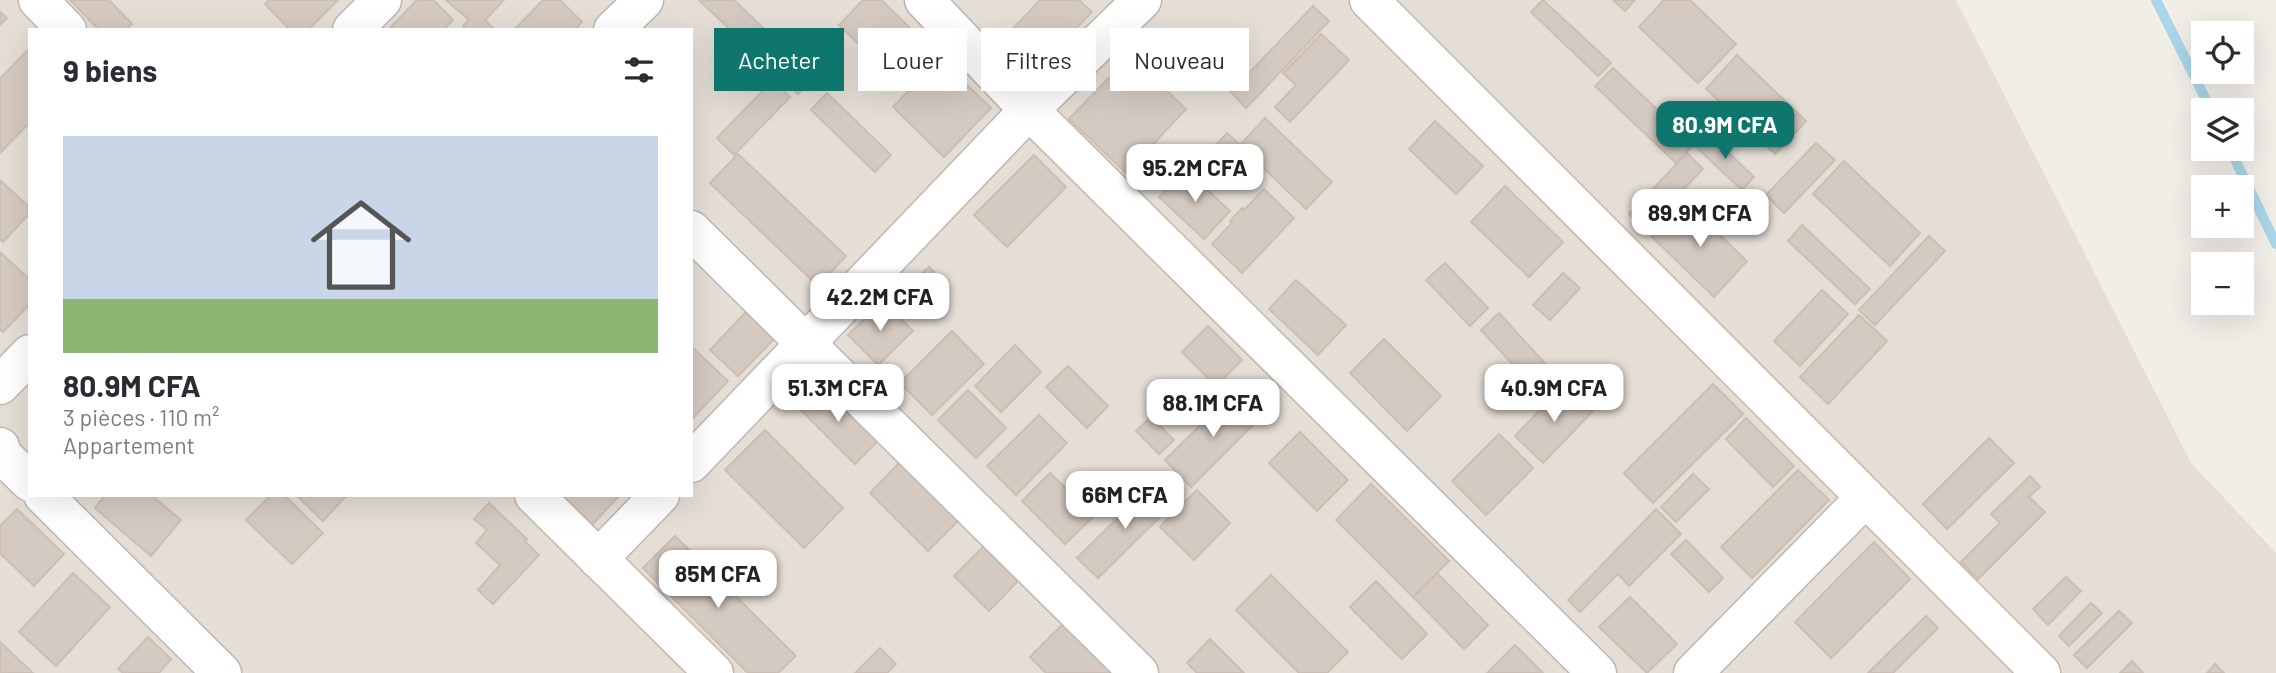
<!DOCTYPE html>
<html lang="fr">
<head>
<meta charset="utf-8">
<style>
	:root { --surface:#fff; --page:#f7f7f7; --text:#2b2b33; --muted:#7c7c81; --accent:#0f766e }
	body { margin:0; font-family:Barlow,sans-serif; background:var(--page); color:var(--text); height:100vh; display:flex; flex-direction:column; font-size:26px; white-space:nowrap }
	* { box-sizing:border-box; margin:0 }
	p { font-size:23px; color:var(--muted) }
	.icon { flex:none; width:38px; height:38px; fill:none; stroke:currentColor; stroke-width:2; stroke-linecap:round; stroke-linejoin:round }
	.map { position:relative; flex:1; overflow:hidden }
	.drawer { position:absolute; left:28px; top:28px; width:665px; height:469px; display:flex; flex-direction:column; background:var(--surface); border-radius:0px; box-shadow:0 7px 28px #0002 }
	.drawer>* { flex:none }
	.guide { position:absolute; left:714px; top:28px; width:665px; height:63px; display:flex; gap:14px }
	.controls { position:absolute; left:2191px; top:21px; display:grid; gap:14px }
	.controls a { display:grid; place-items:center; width:63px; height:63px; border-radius:0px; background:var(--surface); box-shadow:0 7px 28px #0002; font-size:35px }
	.price { position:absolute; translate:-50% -60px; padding:0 16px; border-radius:14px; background:#fff; color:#222; font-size:23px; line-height:46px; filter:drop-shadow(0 2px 4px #0008) }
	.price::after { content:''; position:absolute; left:50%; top:42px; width:21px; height:16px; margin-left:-10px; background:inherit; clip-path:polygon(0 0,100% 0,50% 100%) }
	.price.active { background:var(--accent); color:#fff }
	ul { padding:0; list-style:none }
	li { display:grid; align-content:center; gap:14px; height:371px; padding:0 35px }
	li span { display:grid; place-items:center; height:217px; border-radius:0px; color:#555 }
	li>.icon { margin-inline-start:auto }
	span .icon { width:126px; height:126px; fill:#fffc; stroke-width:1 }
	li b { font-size:30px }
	h2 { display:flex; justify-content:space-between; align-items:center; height:84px; padding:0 35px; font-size:30px }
	.chip { padding:0 24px; border-radius:0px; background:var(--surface); box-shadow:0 7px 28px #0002; font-size:24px; line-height:63px }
	.chip.active { background:var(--accent); color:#fff }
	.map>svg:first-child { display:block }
</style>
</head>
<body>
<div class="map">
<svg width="2276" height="673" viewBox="0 0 2276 673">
	<rect width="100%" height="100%" fill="#f1ede7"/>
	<path fill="#e5ded6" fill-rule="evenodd" d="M0,0H1956L2191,463L2276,553V673H0ZM30,30H691V495H30Z"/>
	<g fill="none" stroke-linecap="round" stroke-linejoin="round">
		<g stroke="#a9d6e8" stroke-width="10">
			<path d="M2156,0L2211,110"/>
			<path d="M2230,149L2276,244"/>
		</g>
	</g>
	<g fill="#d5cac1" stroke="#ccbeb2" stroke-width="2">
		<path d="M70,0H109L132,24L126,30H99Z"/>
		<path d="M269,0H338L308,30H290L265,4Z"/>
		<path d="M417,0H433L453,20L443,30H388Z"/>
		<path d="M446,0H504L485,20L495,30H467L463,26L469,20Z"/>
		<path d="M543,0H560L582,22L575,30H514Z"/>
		<path d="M699,0H734L815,77L798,94Z"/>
		<path d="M863,0H881L936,53L903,87L839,25Z"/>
		<path d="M1040,0H1079L1092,12L1039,67L1006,36Z"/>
		<path d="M1543,0L1611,63L1598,76L1531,12Z"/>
		<path d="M1613,0H1635L1625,11Z"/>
		<path d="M1664,0H1690L1736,44L1698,83L1639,27Z"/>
		<path d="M1313,6L1329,21L1246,108L1231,92Z"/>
		<path d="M0,12L7,18L0,25Z"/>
		<path d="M1321,34L1349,60L1290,122L1275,107L1296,85L1283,73Z"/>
		<path d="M27,51L30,54V122L0,153V79Z"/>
		<path d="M1737,55L1806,121L1775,154L1706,89Z"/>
		<path d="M1130,56L1186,109L1126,173L1069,119Z"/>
		<path d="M939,58L991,108L944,157L893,107Z"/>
		<path d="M1613,68L1694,144L1676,163L1595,86Z"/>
		<path d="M773,80L790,97L734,155L717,138Z"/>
		<path d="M827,93L891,155L875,172L811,110Z"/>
		<path d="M1265,118L1332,182L1306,209L1240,145Z"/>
		<path d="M1435,121L1483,166L1456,194L1409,149Z"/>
		<path d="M1227,133L1240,145L1206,181L1194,169Z"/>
		<path d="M1708,133L1754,177L1742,190L1695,146Z"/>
		<path d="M1816,143L1835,160L1784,213L1766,195Z"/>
		<path d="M1687,153L1703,169L1645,230L1629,214Z"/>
		<path d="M738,154L846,256L818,286L710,183Z"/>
		<path d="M1034,155L1066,187L1007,247L974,215Z"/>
		<path d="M1844,161L1920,233L1890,266L1813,194Z"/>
		<path d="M1185,169L1230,211L1204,239L1159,197Z"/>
		<path d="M0,180L30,208V213L3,242L0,239Z"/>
		<path d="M1505,186L1563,242L1529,277L1471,222Z"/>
		<path d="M1264,189L1294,218L1242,273L1212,244L1232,223L1230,221L1242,208L1244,210Z"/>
		<path d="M1685,202L1747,261L1714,297L1652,237Z"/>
		<path d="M1802,225L1870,289L1855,304L1788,241Z"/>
		<path d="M1929,236L1945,251L1875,325L1859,310Z"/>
		<path d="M0,252L30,280V304L3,332L0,329Z"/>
		<path d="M1445,263L1488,308L1470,326L1426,280Z"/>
		<path d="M929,267L946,284L910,319L893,302Z"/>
		<path d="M1563,273L1580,288L1550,320L1533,305Z"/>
		<path d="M1296,280L1346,325L1318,355L1269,309Z"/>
		<path d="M1822,290L1848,314L1800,366L1774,341Z"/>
		<path d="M883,301L913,331L878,365L848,335Z"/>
		<path d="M746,312L774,339L738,376L710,350Z"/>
		<path d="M1499,313L1559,379L1541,395L1481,330Z"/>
		<path d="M1859,315L1887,341L1828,404L1800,377Z"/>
		<path d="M1208,326L1242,360L1216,386L1182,352Z"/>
		<path d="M952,331L984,364L932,415L900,383Z"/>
		<path d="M1384,339L1441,396L1407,431L1350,373Z"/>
		<path d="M1015,345L1041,372L1001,412L975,386Z"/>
		<path d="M693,348L728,381L691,420V349Z"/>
		<path d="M1068,366L1108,406L1087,428L1046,387Z"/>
		<path d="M1565,384L1593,411L1543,463L1515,436Z"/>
		<path d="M1713,384L1743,414L1653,503L1624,473Z"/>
		<path d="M822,385L878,441L855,464L799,408Z"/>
		<path d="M968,390L1006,428L976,458L938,420Z"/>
		<path d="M1235,391L1261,417L1191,487L1165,460Z"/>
		<path d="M1039,415L1067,443L1016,495L987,466Z"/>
		<path d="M1151,417L1174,440L1159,454L1136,431Z"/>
		<path d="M1746,418L1794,466L1773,487L1726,439Z"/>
		<path d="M765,430L843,508L804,548L725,470Z"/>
		<path d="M1300,432L1348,480L1317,511L1269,463Z"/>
		<path d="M1499,434L1533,468L1486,515L1452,481Z"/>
		<path d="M1989,438L2014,463L1947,529L1923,504Z"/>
		<path d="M902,460L960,519L928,551L870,493Z"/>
		<path d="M1798,470L1829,500L1752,578L1721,547Z"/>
		<path d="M1050,473L1094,516L1065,544L1022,501Z"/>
		<path d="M1693,474L1709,489L1676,522L1661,507Z"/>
		<path d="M2030,476L2040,487L2029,497L2045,512L1978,579L1961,562L2000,523L1991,514Z"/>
		<path d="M1152,484L1172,505L1098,578L1077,558Z"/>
		<path d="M1371,484L1449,561L1413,597L1336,520Z"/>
		<path d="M1197,490L1230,523L1194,560L1160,527Z"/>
		<path d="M105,495H151L181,520L151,556L95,508Z"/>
		<path d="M271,495H284L323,533L292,564L246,520Z"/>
		<path d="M296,495H347L323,521Z"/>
		<path d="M561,495H620L592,525Z"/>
		<path d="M489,503L527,539L525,541L539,555L493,604L478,590L500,565L476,543L487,530L474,519Z"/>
		<path d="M17,509L64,554L34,586L0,553V526Z"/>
		<path d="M1656,509L1681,534L1629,586L1618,574L1580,612L1568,600Z"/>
		<path d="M675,536L796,656L778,673H748L643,568Z"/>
		<path d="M1686,540L1723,578L1709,592L1671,554Z"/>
		<path d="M1874,542L1910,579L1831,658L1795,622Z"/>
		<path d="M985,545L1019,580L989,611L954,576Z"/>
		<path d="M73,573L110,607L56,666L19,632Z"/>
		<path d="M1437,573L1488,625L1464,649L1413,597Z"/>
		<path d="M1271,575L1348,652L1327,673H1299L1236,610Z"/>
		<path d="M2066,577L2081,591L2048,625L2033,609Z"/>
		<path d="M1376,581L1427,634L1402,659L1350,607Z"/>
		<path d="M1630,597L1677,644L1647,673L1599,627Z"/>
		<path d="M2091,603L2102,613L2069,646L2059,636Z"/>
		<path d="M2119,611L2132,623L2087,668L2074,655Z"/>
		<path d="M1926,616L1938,628L1893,673H1868Z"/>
		<path d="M1067,620L1120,673H1046L1030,657Z"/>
		<path d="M148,637L171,659L159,673H123L118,669Z"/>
		<path d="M1210,639L1244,673H1197L1187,663Z"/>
		<path d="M0,642L33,673H2L0,671Z"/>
		<path d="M1515,645L1543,673H1487Z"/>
		<path d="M880,648L896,664L887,673H855Z"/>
		<path d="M2132,661L2143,673H2120Z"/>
		<path d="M2215,664L2224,673H2207Z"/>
	</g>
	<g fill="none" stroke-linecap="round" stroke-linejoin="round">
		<g stroke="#bfb7ae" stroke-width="41">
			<g id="minor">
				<path d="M38,0L67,30"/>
				<path d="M924,0L1029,110L1597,673"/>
				<path d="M1369,0L2041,673"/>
				<path d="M352,30L382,0"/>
				<path d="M613,30L644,0"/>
				<path d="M691,230L1139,673"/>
				<path d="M0,385L30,354"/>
				<path d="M0,447L3,456L30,482"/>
				<path d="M691,463L1029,110L1142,0"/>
				<path d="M43,495L222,673"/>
				<path d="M534,495L714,673"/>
				<path d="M598,559L660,495"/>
				<path d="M1693,673L1865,498"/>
			</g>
		</g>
		<use href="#minor" stroke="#fff" stroke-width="38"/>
	</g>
</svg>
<div class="controls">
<a><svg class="icon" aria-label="locate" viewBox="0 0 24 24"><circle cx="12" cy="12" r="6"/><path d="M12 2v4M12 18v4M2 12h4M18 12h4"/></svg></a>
<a><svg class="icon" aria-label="layers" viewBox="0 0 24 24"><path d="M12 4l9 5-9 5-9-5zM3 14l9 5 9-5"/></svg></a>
<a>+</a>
<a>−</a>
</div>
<b class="price active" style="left:1725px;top:161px">80.9M CFA</b>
<b class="price" style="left:1195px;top:204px">95.2M CFA</b>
<b class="price" style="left:1700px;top:249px">89.9M CFA</b>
<b class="price" style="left:880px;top:333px">42.2M CFA</b>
<b class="price" style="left:838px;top:424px">51.3M CFA</b>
<b class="price" style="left:1554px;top:424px">40.9M CFA</b>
<b class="price" style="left:1213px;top:439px">88.1M CFA</b>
<b class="price" style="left:1125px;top:531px">66M CFA</b>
<b class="price" style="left:718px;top:610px">85M CFA</b>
<div class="guide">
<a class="chip active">Acheter</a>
<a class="chip">Louer</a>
<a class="chip">Filtres</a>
<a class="chip">Nouveau</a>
</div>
<section class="drawer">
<h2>9 biens<svg class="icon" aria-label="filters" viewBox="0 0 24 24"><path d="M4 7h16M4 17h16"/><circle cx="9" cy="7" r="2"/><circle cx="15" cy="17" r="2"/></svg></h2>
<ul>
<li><span style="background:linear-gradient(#c9d6e8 75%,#8fb573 0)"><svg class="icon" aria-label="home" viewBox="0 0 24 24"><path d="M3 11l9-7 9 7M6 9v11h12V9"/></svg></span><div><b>80.9M CFA</b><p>3 pièces · 110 m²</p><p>Appartement</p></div></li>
</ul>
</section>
</div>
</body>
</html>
